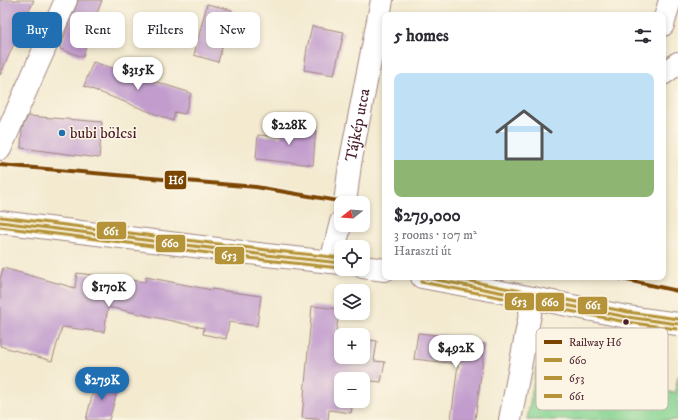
<!DOCTYPE html>
<html lang="en">
<head>
<meta charset="utf-8">
<style>
	:root { --surface:#fff; --page:#f2f2f3; --text:#2b2b33; --muted:#7c7c81; --accent:#1f6fb2 }
	body { margin:0; font-family:"IM FELL DW Pica",serif; background:var(--page); color:var(--text); height:100vh; display:flex; flex-direction:column; font-size:15px; white-space:nowrap }
	* { box-sizing:border-box; margin:0 }
	p { font-size:13px; color:var(--muted) }
	.icon { flex:none; width:22px; height:22px; fill:none; stroke:currentColor; stroke-width:2; stroke-linecap:round; stroke-linejoin:round }
	.map { position:relative; flex:1; overflow:hidden }
	.details { position:absolute; left:382px; top:12px; width:284px; height:268px; display:flex; flex-direction:column; background:var(--surface); border-radius:8px; box-shadow:0 2px 6px #0003 }
	.details>* { flex:none }
	.hud { position:absolute; left:12px; top:12px; width:310px; height:36px; display:flex; gap:8px }
	.needle { width:26px; rotate:253deg }
	.controls { position:absolute; left:334px; top:196px; display:grid; gap:8px }
	.controls a { display:grid; place-items:center; width:36px; height:36px; border-radius:8px; background:var(--surface); box-shadow:0 2px 6px #0003; font-size:20px }
	.price { position:absolute; translate:-50% -34px; padding:0 9px; border-radius:14px; background:#fff; color:#222; font-size:13px; line-height:26px; filter:drop-shadow(0 1px 2px #0008) }
	.price::after { content:''; position:absolute; left:50%; top:24px; width:12px; height:9px; margin-left:-6px; background:inherit; clip-path:polygon(0 0,100% 0,50% 100%) }
	.price.current { background:var(--accent); color:#fff }
	ul { padding:0; list-style:none }
	li { display:grid; align-content:center; gap:8px; height:212px; padding:0 12px }
	li span { display:grid; place-items:center; height:124px; border-radius:8px; color:#555 }
	li>.icon { margin-inline-start:auto }
	span .icon { width:72px; height:72px; fill:#fffc; stroke-width:1 }
	li b { font-size:17px }
	h2 { display:flex; justify-content:space-between; align-items:center; height:48px; padding:0 12px; font-size:17px }
	.tag { padding:0 14px; border-radius:8px; background:var(--surface); box-shadow:0 2px 6px #0003; font-size:14px; line-height:36px }
	.tag.current { background:var(--accent); color:#fff }
	.map>svg:first-child { display:block }
</style>
</head>
<body>
<div class="map">
<svg width="678" height="420" viewBox="0 0 678 420">
	<rect width="100%" height="100%" fill="#fcf5e5"/>
	<filter id="ink" filterUnits="userSpaceOnUse"><feTurbulence type="fractalNoise" baseFrequency=".025" numOctaves="2"/><feDisplacementMap in="SourceGraphic" scale="8" xChannelSelector="R" yChannelSelector="G"/><feConvolveMatrix kernelMatrix="1 2 1 2 8 2 1 2 1" color-interpolation-filters="sRGB"/></filter>
	<filter id="wash" filterUnits="userSpaceOnUse"><feTurbulence type="fractalNoise" baseFrequency=".012" numOctaves="4" result="noise"/><feDisplacementMap in="SourceGraphic" scale="16" xChannelSelector="R" yChannelSelector="G"/><feGaussianBlur stdDeviation="0.9" result="paint"/><feColorMatrix in="noise" values="0 0 0 0 0 0 0 0 0 0 0 0 0 0 0 0 0 1.4 0 .05"/><feComposite in="paint" operator="in"/></filter>
	<g filter="url(#wash)">
		<rect width="100%" height="100%" fill="#f3ead0"/>
		<path fill="#86d391" stroke="#68795e" d="M536,368L675,393L678,376V420H527Z"/>
		<g id="blocks">
			<g fill="#c19ccd">
				<path d="M0,0H34L0,75Z"/>
				<path d="M78,0H102L90,32L83,57L60,49L69,23L77,5Z"/>
				<path d="M207,4L232,10L218,62L194,55Z"/>
				<path d="M312,26L344,32L334,75L304,70L307,48Z"/>
				<path d="M93,62L191,93L185,114L175,112L173,121L84,86Z"/>
				<path d="M28,116L102,122L99,158L21,148L22,129Z"/>
				<path d="M282,124L316,127L313,165L256,159L258,135L281,137Z"/>
				<path d="M3,268L75,288L77,273L145,282L146,277L212,290V289L261,296L257,326L229,322L226,339L203,334L204,328L108,307L104,332L62,327L52,361L0,346V279Z"/>
				<path d="M312,306L339,309L336,335H341V357H363V339L377,341L374,361L385,362L381,382L363,380V379H341V401H353L351,413L329,410L328,420L302,418Z"/>
				<path d="M418,333L447,336L446,339L485,344L475,420H451L458,364L414,359Z"/>
				<path d="M96,379L119,385L109,420H86Z"/>
			</g>
		</g>
	</g>
	<g filter="url(#ink)">
		<use href="#blocks" fill-opacity="0" stroke="#9e847e" stroke-width="1"/>
		<g fill="none" stroke-linecap="round" stroke-linejoin="round">
			<g stroke="#9e847e" stroke-width="24">
				<g id="street">
					<path d="M663,25L670,0"/>
					<path d="M663,74L678,63"/>
					<path d="M0,149L66,0"/>
					<path d="M510,420L533,298"/>
				</g>
			</g>
			<g stroke="#9e847e" stroke-width="24">
				<g id="secondary">
					<path id="s1" d="M345,203L350,164L382,0"/>
					<path d="M331,262L341,222"/>
				</g>
			</g>
			<g stroke="#9e847e" stroke-width="24">
				<g id="primary">
					<path d="M0,222L266,255L341,263"/>
					<path d="M363,267L385,270"/>
					<path d="M422,277L533,298L627,317L678,324"/>
				</g>
			</g>
			<use href="#street" stroke="#fff" stroke-width="22"/>
			<use href="#secondary" stroke="#fff" stroke-width="22"/>
			<use href="#primary" stroke="#fff" stroke-width="22"/>
			<g stroke="#fcf5e5" stroke-width="6">
				<g id="bus-1">
					<path d="M0,222L266,255L341,263"/>
					<path d="M422,277L627,317L678,324"/>
				</g>
			</g>
			<g stroke="#fcf5e5" stroke-width="6">
				<g id="bus-2">
					<path d="M0,227L265,260L340,268"/>
					<path d="M421,282L626,322L677,329"/>
				</g>
			</g>
			<g stroke="#fcf5e5" stroke-width="6">
				<g id="bus-3">
					<path d="M1,217L267,250L341,258"/>
					<path d="M449,277L628,312L678,319"/>
				</g>
			</g>
			<use href="#bus-1" stroke="#b49339" stroke-width="3"/>
			<use href="#bus-2" stroke="#b49339" stroke-width="3"/>
			<use href="#bus-3" stroke="#b49339" stroke-width="3"/>
			<g stroke="#fcf5e5" stroke-width="7">
				<g id="rail-1">
					<path d="M0,165L256,187L350,203"/>
					<path d="M613,277L678,291"/>
				</g>
			</g>
			<use href="#rail-1" stroke="#7b4400" stroke-width="4"/>
		</g>
	</g>
	<circle fill="#1f6fb2" stroke="#fcf5e5" stroke-width="1.5" cx="62" cy="133" r="4"/>
	<circle fill="#4a1f2b" stroke="#fcf5e5" stroke-width="1.5" cx="626" cy="322" r="3.5"/>
	<g text-anchor="middle" dominant-baseline="central" stroke-width="3" stroke-linejoin="round" paint-order="stroke">
		<g font-size="16" fill="#4a1f2b" stroke="#fcf5e5">
			<text stroke="none"><textPath href="#s1" startOffset="79">Tájkép utca</textPath></text>
		</g>
		<g font-size="16" fill="#4a1f2b" stroke="#fcf5e5" text-anchor="start">
			<text x="70" y="133">bubi bölcsi</text>
		</g>
	</g>
	<rect x="536" y="328" width="132" height="82" rx="6" fill="#fcf5e5" stroke="#c7b5ad" stroke-width="1"/>
	<rect x="544" y="340" width="18" height="4" fill="#7b4400"/>
	<rect x="544" y="358" width="18" height="4" fill="#b49339"/>
	<rect x="544" y="376" width="18" height="4" fill="#b49339"/>
	<rect x="544" y="394" width="18" height="4" fill="#b49339"/>
	<g font-size="11" fill="#4a1f2b">
		<text x="569" y="346">Railway H6</text>
		<text x="569" y="364">660</text>
		<text x="569" y="382">653</text>
		<text x="569" y="400">661</text>
	</g>
	<g stroke="#fcf5e5" stroke-width="1.5">
		<rect x="164" y="170" width="23" height="20" rx="4" fill="#7b4400"/>
		<rect x="96" y="221" width="31" height="19" rx="4" fill="#b49339"/>
		<rect x="155" y="234" width="31" height="19" rx="4" fill="#b49339"/>
		<rect x="214" y="246" width="31" height="19" rx="4" fill="#b49339"/>
		<rect x="504" y="292" width="31" height="19" rx="4" fill="#b49339"/>
		<rect x="535" y="292" width="30" height="20" rx="4" fill="#b49339"/>
		<rect x="577" y="296" width="31" height="19" rx="4" fill="#b49339"/>
	</g>
	<g font-size="11" text-anchor="middle" font-weight="bold" fill="#fff">
		<text x="176" y="184">H6</text>
		<text x="111" y="235">661</text>
		<text x="170" y="247">660</text>
		<text x="229" y="259">653</text>
		<text x="519" y="305">653</text>
		<text x="550" y="306">660</text>
		<text x="593" y="309">661</text>
	</g>
</svg>
<div class="controls">
<a><svg class="needle" viewBox="-14 -14 28 28"><path d="M0-13l5 13h-10z" fill="#e53935"/><path d="M0 13l5-13h-10z" fill="#7c7c81"/></svg></a>
<a><svg class="icon" aria-label="locate" viewBox="0 0 24 24"><circle cx="12" cy="12" r="6"/><path d="M12 2v4M12 18v4M2 12h4M18 12h4"/></svg></a>
<a><svg class="icon" aria-label="layers" viewBox="0 0 24 24"><path d="M12 4l9 5-9 5-9-5zM3 14l9 5 9-5"/></svg></a>
<a>+</a>
<a>−</a>
</div>
<b class="price" style="left:138px;top:91px">$315K</b>
<b class="price" style="left:289px;top:146px">$228K</b>
<b class="price" style="left:109px;top:308px">$170K</b>
<b class="price" style="left:456px;top:369px">$492K</b>
<b class="price current" style="left:102px;top:401px">$279K</b>
<div class="hud">
<a class="tag current">Buy</a>
<a class="tag">Rent</a>
<a class="tag">Filters</a>
<a class="tag">New</a>
</div>
<section class="details">
<h2>5 homes<svg class="icon" aria-label="filters" viewBox="0 0 24 24"><path d="M4 7h16M4 17h16"/><circle cx="9" cy="7" r="2"/><circle cx="15" cy="17" r="2"/></svg></h2>
<ul>
<li><span style="background:linear-gradient(#bfe0f5 70%,#8fb573 0)"><svg class="icon" aria-label="home" viewBox="0 0 24 24"><path d="M3 11l9-7 9 7M6 9v11h12V9"/></svg></span><div><b>$279,000</b><p>3 rooms · 107 m²</p><p>Haraszti út</p></div></li>
</ul>
</section>
</div>
</body>
</html>
